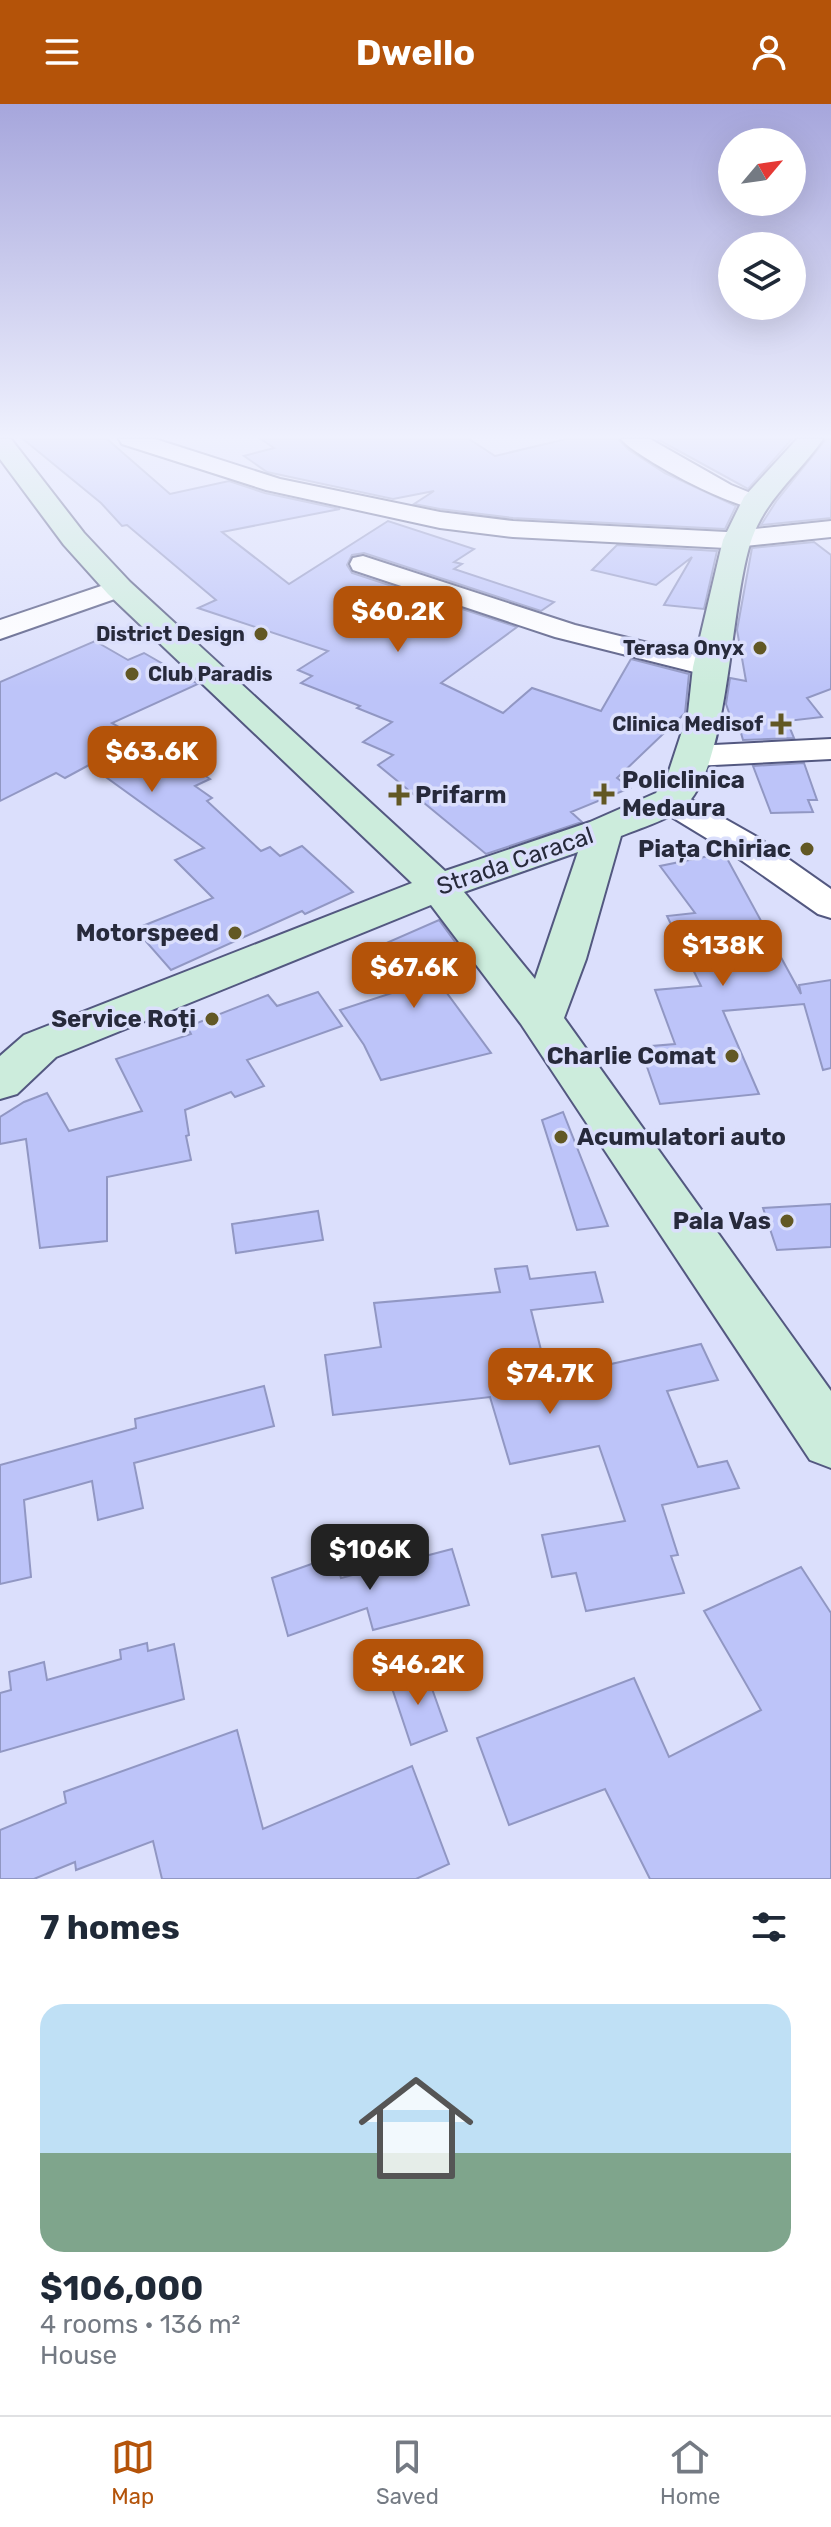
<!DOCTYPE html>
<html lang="en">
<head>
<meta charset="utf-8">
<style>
	:root { --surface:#fff; --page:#f2f2f3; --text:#1f2937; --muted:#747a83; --line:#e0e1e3; --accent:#b45309 }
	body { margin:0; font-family:Rubik,sans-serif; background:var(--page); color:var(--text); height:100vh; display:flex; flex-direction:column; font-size:30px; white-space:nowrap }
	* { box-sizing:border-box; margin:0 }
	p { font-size:26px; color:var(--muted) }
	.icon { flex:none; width:44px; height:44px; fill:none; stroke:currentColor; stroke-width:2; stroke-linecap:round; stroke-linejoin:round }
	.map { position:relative; height:1775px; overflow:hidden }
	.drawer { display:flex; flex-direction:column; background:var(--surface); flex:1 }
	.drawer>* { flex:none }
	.needle { width:52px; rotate:61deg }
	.controls { position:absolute; left:718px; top:24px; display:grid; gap:16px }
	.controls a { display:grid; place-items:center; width:88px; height:88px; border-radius:50%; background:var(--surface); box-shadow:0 8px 32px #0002; font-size:40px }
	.price { position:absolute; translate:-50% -68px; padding:0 18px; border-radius:16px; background:var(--accent); color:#fff; font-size:26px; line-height:52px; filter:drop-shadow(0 2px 4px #0008) }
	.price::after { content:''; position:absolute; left:50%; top:48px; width:24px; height:18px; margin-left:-12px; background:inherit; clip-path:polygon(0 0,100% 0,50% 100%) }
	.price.current { background:#222; color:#fff }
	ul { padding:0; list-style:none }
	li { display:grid; align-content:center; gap:16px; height:424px; padding:0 40px }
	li+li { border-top:2px solid var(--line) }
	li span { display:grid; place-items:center; height:248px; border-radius:24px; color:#555 }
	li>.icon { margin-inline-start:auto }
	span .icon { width:144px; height:144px; fill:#fffc; stroke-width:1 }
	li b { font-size:34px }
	h2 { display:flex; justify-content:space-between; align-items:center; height:96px; padding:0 40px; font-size:34px }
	header { display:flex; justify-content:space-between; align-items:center; height:104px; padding:0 40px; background:var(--accent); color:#fff; font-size:36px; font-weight:700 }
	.tabs { display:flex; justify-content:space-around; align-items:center; height:112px; border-top:2px solid var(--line); background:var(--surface); font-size:22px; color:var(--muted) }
	.tabs a { display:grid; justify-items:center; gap:4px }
	.tabs .current { color:var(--accent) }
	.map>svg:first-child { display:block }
</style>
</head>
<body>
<header><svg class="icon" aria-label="menu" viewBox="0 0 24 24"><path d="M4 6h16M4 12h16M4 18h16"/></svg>Dwello<svg class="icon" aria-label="person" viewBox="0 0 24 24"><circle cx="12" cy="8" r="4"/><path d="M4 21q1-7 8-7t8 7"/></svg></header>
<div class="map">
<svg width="831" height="1775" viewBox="0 0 831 1775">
	<rect width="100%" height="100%" fill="#dbdffc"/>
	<g fill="#bdc4f9" stroke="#9197c3" stroke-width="2">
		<path d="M23,335H107L170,390L229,377L265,389L340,405L222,428L289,480L388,417L474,445L454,458L462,460L454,465L554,498L541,507L364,449L352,451L347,461L352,469L517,523L441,579L503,609L532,584L601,607L631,555L689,570L685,609L617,674L630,684L571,708L582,718L486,750L378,661L393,651L363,638L392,618L357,604L360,602L301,579L312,572L298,566L328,547L198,504L216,496L127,421L122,422L101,399Z"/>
		<path d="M261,335H469L495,352L566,335H618L629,346L665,369L736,402L725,425L513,414L440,405L414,400L434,387L393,395L267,368L244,352L274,344Z"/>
		<path d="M657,335H792L748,385Z"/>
		<path d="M826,335H831V414L761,421L777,396Z"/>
		<path d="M814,438L831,451V585L807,594L822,613L787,617L794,634L743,636L741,629H736L726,600L730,574L746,577L737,526L752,444Z"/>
		<path d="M617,441L717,447L704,505L664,501L692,453L656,481L592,466Z"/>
		<path d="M95,537L128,556L144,549L198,580L112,619L176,655L179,654L210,675L195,682L212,694L207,697L261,747L270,743L280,752L302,742L353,788L305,810L302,807L171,866L135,825L213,794L175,756L204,744L89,661L65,674L56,669L0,697V578Z"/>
		<path d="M804,659L817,696H808L813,708L771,709L753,662Z"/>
		<path d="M724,749L801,890L799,881L831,876V964L823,966L804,900L723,907L759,990L660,1000L640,943L675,940L655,886L701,882L667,812L695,809L660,762Z"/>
		<path d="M439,816L461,846L427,862L491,949L381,976L364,941L340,906L404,885L368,847Z"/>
		<path d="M318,888L342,922L247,956L264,982L235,993L231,988L185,1006L189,1031L186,1032L191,1056L107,1073V1137L40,1144L26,1035L0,1040V1013L24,998L47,989L69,1027L142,1007L116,955L191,930L187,923L268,891L277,902Z"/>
		<path d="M563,1008L608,1122L577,1126L542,1016Z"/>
		<path d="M831,1100V1143L777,1146L763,1104Z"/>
		<path d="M318,1107L323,1136L236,1149L232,1120Z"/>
		<path d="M527,1162L530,1175L595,1168L603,1198L531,1206L548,1274L701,1240L718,1276L667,1287L698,1363L727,1357L739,1384L662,1401L678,1451L671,1452L684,1489L586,1507L576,1469L552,1473L542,1431L625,1417L599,1342L510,1360L490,1293L333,1311L325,1251L381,1243L374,1199L500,1188L495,1165Z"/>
		<path d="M264,1282L274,1322L134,1359L143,1404L98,1416L92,1377L24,1396L31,1473L0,1480V1361L136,1324L135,1315Z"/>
		<path d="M452,1445L469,1501L373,1526L367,1504L288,1532L272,1474L334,1452L341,1474Z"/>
		<path d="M801,1463L831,1509V1775H650L605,1685L509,1721L477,1634L634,1574L669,1653L761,1606L704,1507Z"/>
		<path d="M147,1539L148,1547L174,1540L184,1595L0,1648V1589L11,1586L9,1568L44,1558L47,1576L121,1555L120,1546Z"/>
		<path d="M425,1565L447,1627L411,1641L390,1578Z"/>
		<path d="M237,1626L263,1725L412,1662L449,1760L416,1775H162L153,1737L76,1766L75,1758L34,1775H0V1726L66,1699L64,1688Z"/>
	</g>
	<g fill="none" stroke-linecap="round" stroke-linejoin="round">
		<g stroke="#535880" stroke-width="4">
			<g id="minor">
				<path d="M119,335H155L280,375L440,408L513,417L726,428L831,417V433L726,444L513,433L440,424L266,386L122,340Z"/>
				<path d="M621,335H650L731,381L763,394L767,399L763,404C742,410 635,353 621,335Z"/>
				<path d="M363,452L575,521L721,557L725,563L721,569L710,572L555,533L353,466L350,460L353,454Z"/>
				<path d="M119,476L129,478L133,484L129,490L0,535V516Z"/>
				<path d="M831,635V655L694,662L682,659L678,652L682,645L694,642Z"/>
				<path d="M669,687L681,690L757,733L831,785V814L818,810L731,749L657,704L652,697L657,690Z"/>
			</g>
		</g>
		<g stroke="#535880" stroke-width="4">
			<path id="secondary" d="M0,335H11L84,429L130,478L445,767L590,718L656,689L667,673L688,609L693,563L723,436L744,393L797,335H823C799,370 767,393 752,434C729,499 731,662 683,704C670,715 638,725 621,732L586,855L564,914L831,1287V1364L810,1356L521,920L431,801L56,953L17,990L0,995V952L24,931L412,779L108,490L64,441L0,355ZM578,748L535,875L464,788Z"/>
		</g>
		<use href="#minor" fill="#fff" fill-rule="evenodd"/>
		<use href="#secondary" fill="#ccecdc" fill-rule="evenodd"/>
	</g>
	<linearGradient id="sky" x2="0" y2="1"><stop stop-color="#a6a6dc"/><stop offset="0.57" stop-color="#eff1fe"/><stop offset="1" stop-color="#eff1fe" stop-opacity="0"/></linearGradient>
	<rect width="831" height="584" fill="url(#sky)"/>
	<g fill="#625824" stroke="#dbdffc" stroke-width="3">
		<circle cx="261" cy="530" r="8"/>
		<circle cx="760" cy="544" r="8"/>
		<circle cx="132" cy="570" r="8"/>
		<path d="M777 608h8v8h8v8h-8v8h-8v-8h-8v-8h8z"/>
		<path d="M600 678h8v8h8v8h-8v8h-8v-8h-8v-8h8z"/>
		<path d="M395 679h8v8h8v8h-8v8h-8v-8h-8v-8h8z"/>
		<circle cx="807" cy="745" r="8"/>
		<circle cx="235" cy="829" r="8"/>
		<circle cx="212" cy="915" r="8"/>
		<circle cx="732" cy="952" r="8"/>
		<circle cx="561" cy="1033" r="8"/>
		<circle cx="787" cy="1117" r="8"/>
	</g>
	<g text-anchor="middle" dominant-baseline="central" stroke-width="7" stroke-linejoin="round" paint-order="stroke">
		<g font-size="20" font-weight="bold" fill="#272a3b" stroke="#dbdffc" text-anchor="end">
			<text x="245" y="530">District Design</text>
			<text x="744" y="544">Terasa Onyx</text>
			<text x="148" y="570" text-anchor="start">Club Paradis</text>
			<text x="763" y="620">Clinica Medisof</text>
		</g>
		<g font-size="24" font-weight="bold" fill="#272a3b" stroke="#dbdffc" text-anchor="end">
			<text x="622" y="676" text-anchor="start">Policlinica<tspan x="622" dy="28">Medaura</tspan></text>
			<text x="415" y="691" text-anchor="start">Prifarm</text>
			<text x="791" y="745">Piața Chiriac</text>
			<text x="219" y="829">Motorspeed</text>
			<text x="196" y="915">Service Roți</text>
			<text x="716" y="952">Charlie Comat</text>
			<text x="577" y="1033" text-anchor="start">Acumulatori auto</text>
			<text x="771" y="1117">Pala Vas</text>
		</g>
		<g font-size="24" fill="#272a3b" stroke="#dbdffc">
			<text transform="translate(515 757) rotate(-19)">Strada Caracal</text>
		</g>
	</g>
</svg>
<div class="controls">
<a><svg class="needle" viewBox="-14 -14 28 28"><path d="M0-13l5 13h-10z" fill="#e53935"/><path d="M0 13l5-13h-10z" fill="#747a83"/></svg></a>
<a><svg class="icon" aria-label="layers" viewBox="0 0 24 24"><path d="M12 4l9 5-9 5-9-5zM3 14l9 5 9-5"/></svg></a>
</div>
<b class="price" style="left:398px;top:550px">$60.2K</b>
<b class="price" style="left:152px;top:690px">$63.6K</b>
<b class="price" style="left:723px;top:884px">$138K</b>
<b class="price" style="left:414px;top:906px">$67.6K</b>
<b class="price" style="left:550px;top:1312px">$74.7K</b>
<b class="price current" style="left:370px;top:1488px">$106K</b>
<b class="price" style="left:418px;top:1603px">$46.2K</b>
</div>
<section class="drawer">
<h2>7 homes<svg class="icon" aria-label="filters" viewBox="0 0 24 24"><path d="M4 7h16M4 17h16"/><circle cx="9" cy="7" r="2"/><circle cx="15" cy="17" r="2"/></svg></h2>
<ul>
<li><span style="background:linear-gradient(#bfe0f5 60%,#7fa58c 0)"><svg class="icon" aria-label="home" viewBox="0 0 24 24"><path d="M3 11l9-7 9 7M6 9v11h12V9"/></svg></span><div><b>$106,000</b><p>4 rooms · 136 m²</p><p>House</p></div></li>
</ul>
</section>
<nav class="tabs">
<a class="current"><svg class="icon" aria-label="map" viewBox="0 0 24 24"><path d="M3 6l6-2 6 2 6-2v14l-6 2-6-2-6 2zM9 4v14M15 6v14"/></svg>Map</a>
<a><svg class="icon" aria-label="saved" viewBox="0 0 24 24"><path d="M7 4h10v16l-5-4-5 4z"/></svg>Saved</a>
<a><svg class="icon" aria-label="home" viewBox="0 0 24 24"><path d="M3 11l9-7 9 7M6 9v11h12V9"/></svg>Home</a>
</nav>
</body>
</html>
